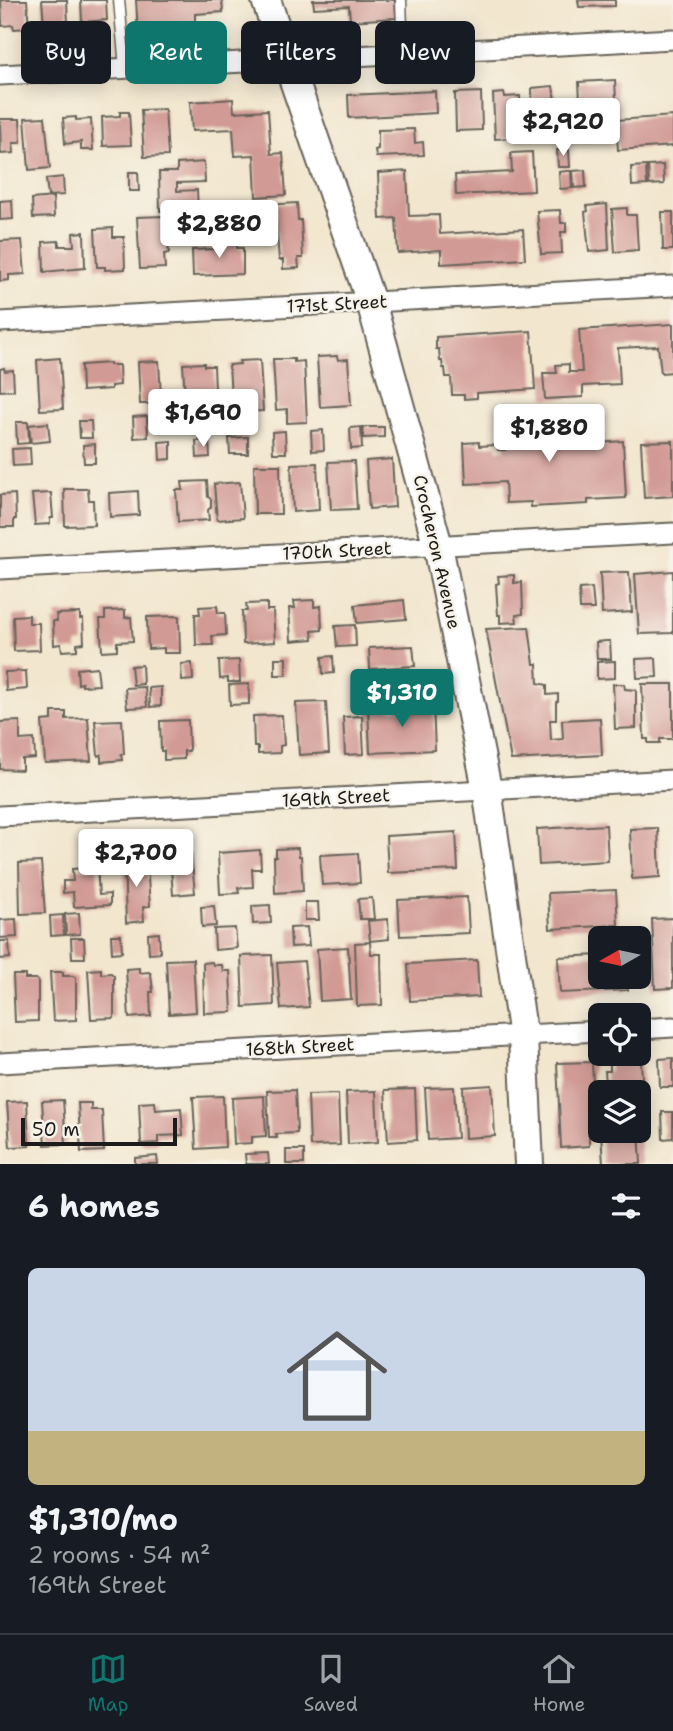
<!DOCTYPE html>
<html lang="en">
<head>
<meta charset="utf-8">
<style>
	:root { --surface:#171b24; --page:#242831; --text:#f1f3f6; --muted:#9ea1a6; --line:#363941; --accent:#0f766e }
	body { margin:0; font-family:"Shantell Sans",sans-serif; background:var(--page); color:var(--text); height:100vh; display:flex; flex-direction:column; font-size:26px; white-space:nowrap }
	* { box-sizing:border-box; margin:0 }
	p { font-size:23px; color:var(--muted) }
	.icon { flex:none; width:38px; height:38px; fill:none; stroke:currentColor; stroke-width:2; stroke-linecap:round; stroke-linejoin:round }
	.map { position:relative; height:1164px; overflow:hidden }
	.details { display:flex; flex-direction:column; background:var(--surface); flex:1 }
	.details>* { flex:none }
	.hud { position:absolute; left:21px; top:21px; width:632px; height:63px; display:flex; gap:14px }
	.needle { width:46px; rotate:261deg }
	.tools { position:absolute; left:588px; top:926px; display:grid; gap:14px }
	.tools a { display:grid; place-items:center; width:63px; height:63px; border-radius:10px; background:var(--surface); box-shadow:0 4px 18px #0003; font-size:35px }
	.scale { position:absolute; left:21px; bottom:18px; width:156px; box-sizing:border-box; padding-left:7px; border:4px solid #1c1c1c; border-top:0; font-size:19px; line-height:24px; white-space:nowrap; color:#1c1c1c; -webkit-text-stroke:5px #f7f3e8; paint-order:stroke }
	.price { position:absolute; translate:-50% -60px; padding:0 16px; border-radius:7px; background:#fff; color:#222; font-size:23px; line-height:46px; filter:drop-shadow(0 2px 4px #0008) }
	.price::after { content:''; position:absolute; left:50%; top:42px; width:21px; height:16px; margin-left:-10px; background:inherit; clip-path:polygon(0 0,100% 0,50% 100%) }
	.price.active { background:var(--accent); color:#fff }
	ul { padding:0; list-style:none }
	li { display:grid; align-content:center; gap:14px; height:371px; padding:0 28px }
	li span { display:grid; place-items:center; height:217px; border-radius:10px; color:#555 }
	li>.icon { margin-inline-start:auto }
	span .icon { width:126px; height:126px; fill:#fffc; stroke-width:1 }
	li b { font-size:30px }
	h2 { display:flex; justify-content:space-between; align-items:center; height:84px; padding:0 28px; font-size:30px }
	.chip { padding:0 24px; border-radius:10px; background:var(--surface); box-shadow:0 4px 18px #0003; font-size:24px; line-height:63px }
	.chip.active { background:var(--accent); color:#fff }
	.tab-bar { display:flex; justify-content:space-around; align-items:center; height:98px; border-top:2px solid var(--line); background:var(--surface); font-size:19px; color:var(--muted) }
	.tab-bar a { display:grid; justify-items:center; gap:4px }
	.tab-bar .active { color:var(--accent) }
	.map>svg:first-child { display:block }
</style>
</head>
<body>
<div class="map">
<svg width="673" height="1164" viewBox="0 0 673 1164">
	<rect width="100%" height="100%" fill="#f7f3e8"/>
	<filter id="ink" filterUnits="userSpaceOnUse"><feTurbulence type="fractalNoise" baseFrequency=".0143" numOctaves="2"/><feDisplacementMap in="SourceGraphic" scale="14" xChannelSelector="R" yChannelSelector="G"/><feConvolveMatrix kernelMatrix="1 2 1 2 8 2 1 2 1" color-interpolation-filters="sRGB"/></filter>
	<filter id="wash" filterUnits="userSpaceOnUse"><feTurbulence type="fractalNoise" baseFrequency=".00686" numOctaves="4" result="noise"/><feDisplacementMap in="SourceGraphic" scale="28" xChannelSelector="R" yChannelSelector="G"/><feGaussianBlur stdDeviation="1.57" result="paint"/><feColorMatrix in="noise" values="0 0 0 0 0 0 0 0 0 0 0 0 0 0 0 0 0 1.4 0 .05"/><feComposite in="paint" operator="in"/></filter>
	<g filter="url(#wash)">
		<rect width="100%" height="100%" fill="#f2e6ce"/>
		<g id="blocks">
			<g fill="#d19a94">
				<path d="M1,0H27L29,28L14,29L13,25L2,26Z"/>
				<path d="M42,0H67L68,24L44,25Z"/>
				<path d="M81,0H106L107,20L82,22Z"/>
				<path d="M136,0H222L223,12L195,14V29L138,32Z"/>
				<path d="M313,0H395L396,18L350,21L349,6L314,8Z"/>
				<path d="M578,0H615V6L579,7Z"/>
				<path d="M615,80L617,120L673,116V146L618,150L617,136L582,138L579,82Z"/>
				<path d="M553,86L556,107L560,106L561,116L556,117L557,130L533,131L532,88Z"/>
				<path d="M435,91L436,113L349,118L348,95Z"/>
				<path d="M481,92L482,130L456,131L455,93Z"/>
				<path d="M504,93L505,97L520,96L522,129L509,130L510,138L495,139L493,94Z"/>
				<path d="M233,99L234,112L268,110L271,154L283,153L286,195L256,197L254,155L235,156L233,129L192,131L190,102Z"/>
				<path d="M165,109L168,156L144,157L141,110Z"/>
				<path d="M120,112H129L131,145L103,146L102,117L120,116Z"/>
				<path d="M45,117L50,168L29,170L25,118Z"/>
				<path d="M76,117V120L91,119L93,150H81V142L65,144L63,118Z"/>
				<path d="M0,119H20L21,143H13L14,153L1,154Z"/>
				<path d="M414,129L415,143L423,142L424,155L376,157L375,150L378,149V130Z"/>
				<path d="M557,150H569L570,167H558Z"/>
				<path d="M532,152L534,191L456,195L455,175L512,172L511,153Z"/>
				<path d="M204,162L205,182L177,183V191L197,190L198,210L160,211L159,172H177V164Z"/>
				<path d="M663,165L664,184L649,185L648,166Z"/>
				<path d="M646,166L647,185L632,186L631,167Z"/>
				<path d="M585,170L586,187L574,188L573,171Z"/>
				<path d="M407,171L409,216L439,215L440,234L523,229L525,259L441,264V250L398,253L396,218L380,219L378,173Z"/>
				<path d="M567,171H571L572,188L560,189L559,172Z"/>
				<path d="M129,172H138L139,191H129Z"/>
				<path d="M63,177L64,195L48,196L46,179Z"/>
				<path d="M53,197L54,217L33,218L32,199Z"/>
				<path d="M12,200L13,219L0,220V201Z"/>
				<path d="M297,203L298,220H301L303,258H298L299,268L283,269V260H279L276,221L258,222V212L264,211V205Z"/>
				<path d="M607,204L609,250L589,252L585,212L588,211L587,206Z"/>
				<path d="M627,208V215H636L638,250L615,252L612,209Z"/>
				<path d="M560,210L561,223H566V232H561L562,253L541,254L537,211Z"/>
				<path d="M662,212H673V250H663Z"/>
				<path d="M164,216L166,242H168L169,253L164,254L165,268L140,269L137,217Z"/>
				<path d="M113,228V237H124L125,269L105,270V267H97L95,229Z"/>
				<path d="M84,232L85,268L44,272L43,242L59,241V246H74L73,233Z"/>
				<path d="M237,239V248H243V274L193,276L192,250L216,249V240Z"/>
				<path d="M22,240L25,274L9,275V280L0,281V241Z"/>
				<path d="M673,324V372L661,373L658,346L618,348L620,384L583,386V397L545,399L543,373H557L556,365L569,364V372H582L579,330Z"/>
				<path d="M531,331L535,389L477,393V398L464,399V395H452L451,377H446L445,368H443L442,361H440L439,349H436V337Z"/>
				<path d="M337,356L338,360L348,359L351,405L320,407L317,357Z"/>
				<path d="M60,358L63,409L40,410L37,360Z"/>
				<path d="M273,359H294V362L304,361L307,422L287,423V409L276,410Z"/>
				<path d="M260,360L263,411L232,412L229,365L240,364L239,361Z"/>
				<path d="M159,361L161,398H156V404H140L138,362Z"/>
				<path d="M110,363V365H119L120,385L111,386V389L82,391L81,365Z"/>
				<path d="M204,363V366H214L216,412L186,414L183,364Z"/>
				<path d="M4,368L5,371L13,370L14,390L0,391V369Z"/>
				<path d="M583,415L585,444L623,441L626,498L588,500V504L531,507V502L506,503L505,482L466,484L464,443L479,442V446L497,445L498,450H505L504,420Z"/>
				<path d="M147,416L148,437L134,438L133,417Z"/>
				<path d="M79,421H91L92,438H80Z"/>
				<path d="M16,422H28L29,443L17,444Z"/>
				<path d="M48,423L50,441L31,443L29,425Z"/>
				<path d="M361,427L362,448L351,449L350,428Z"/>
				<path d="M363,427H384V437L363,438Z"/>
				<path d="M323,430L324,450L312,451L311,431Z"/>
				<path d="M285,431L286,453H273L272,432Z"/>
				<path d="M248,437V454H230L229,438Z"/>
				<path d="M209,440L210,457L197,458L196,441Z"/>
				<path d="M171,441V459L160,460L159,442Z"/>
				<path d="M673,441V496L644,498L641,442Z"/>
				<path d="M95,444V463H84L83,445Z"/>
				<path d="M30,448L31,465L13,466L12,449Z"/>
				<path d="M392,459L395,507L369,509L366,461Z"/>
				<path d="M354,461L357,509L331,510L328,462Z"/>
				<path d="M317,463L319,510L293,512L291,464Z"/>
				<path d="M254,465H280L281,514H255Z"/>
				<path d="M207,481L208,497L211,499V507L208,510L209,520L178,522L176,490H183L182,482Z"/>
				<path d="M240,482L243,518L217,520L214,484Z"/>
				<path d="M64,489H88L89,500H93L94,525L65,526Z"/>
				<path d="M138,491L139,515L110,517L109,493Z"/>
				<path d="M51,493L53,518H50V524L35,525L32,494Z"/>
				<path d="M15,494L16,519H14V527H0V495Z"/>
				<path d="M673,571V633L639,634L635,574Z"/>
				<path d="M624,572H629L632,612L602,614L600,573Z"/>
				<path d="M514,575V583L522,582L523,614L516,615L517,622L500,623V615H498L496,584L499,583L498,576Z"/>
				<path d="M592,588L594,609H580L579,589Z"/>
				<path d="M314,600V607L321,606L322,630L312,631L313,639L291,641L289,608H295L294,601Z"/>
				<path d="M404,600L406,619L357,623L355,605Z"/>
				<path d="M267,603V610H273L275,642L243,644L242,611H247L246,604Z"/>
				<path d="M217,606L218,613H225L226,635L212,636L213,645H196L195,614H200L199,607Z"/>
				<path d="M125,610V618L131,617L133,641L117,642V650L102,651L100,619H105V611Z"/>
				<path d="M80,613V619H83L84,643L77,644V650L62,651L61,644L54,645L53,621H57L56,614Z"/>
				<path d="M29,615V623H39L40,650L14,651L13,616Z"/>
				<path d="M179,616L180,653H164V648L148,649L147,617Z"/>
				<path d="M355,625L356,646L337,647L335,626Z"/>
				<path d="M529,627L534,664H537L538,683L547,685V695L558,694V701L556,702V720H550L551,740L563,739L562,720L600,718L602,755L511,760L486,629Z"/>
				<path d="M606,641H610L611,659H597L596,642Z"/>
				<path d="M413,646L415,666L370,669L369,648Z"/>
				<path d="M333,656L334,673L323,674L322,657Z"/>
				<rect x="275" y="658" width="11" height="17"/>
				<path d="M656,658L657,677L637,678L636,659Z"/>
				<path d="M239,660L240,682H228V678L220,679L219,661Z"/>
				<path d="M615,661V678L597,679V662Z"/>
				<path d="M192,663L193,680L182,681L181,664Z"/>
				<path d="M142,665L143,684L133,685L131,666Z"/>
				<path d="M97,667L99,685L82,686V683L78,684L77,669Z"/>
				<path d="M26,671L27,689L6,691L5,672Z"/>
				<path d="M249,684V704L230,705L229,685Z"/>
				<path d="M613,684H624L625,689L636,690V728L615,729Z"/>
				<path d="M642,684H673V739H660V743H648V739H644Z"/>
				<path d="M145,687L147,707L127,708L125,688Z"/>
				<path d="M161,687V706L150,707L149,688Z"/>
				<path d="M326,702L329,753L299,755L296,703Z"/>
				<path d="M433,703L435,750L370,753L368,707L390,705V710L412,709V704Z"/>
				<path d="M52,712H66V719L88,718L91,761L45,763L42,721L52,720Z"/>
				<path d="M282,715L284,745L280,746V753L258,754V747H254L253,716Z"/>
				<path d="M362,716L364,754L345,755L343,717Z"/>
				<path d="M122,720L124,754H121L122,760L101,762V755L98,756L95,721Z"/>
				<path d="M188,720L189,751H184V759L164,760V751H161L160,721Z"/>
				<path d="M20,721V740L34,739L35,758L22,759V770L0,769V722Z"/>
				<path d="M606,825L608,861L539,865L537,829Z"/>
				<path d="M658,828L660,877L632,879L630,829Z"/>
				<path d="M456,832L458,870L388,873L386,836Z"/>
				<path d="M298,848L299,856H301L303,891L275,893L274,857H276V849Z"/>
				<path d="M172,850H180V854L191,853L195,893L173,895L170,855H173Z"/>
				<path d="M260,850L261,869H252L253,887L238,888L239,893L220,894L218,853Z"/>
				<path d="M358,853L360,883L322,885L320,855Z"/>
				<path d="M145,858V864H147L150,906L143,907L144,921L126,923L124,859Z"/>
				<path d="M41,862L45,913L20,914L19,863Z"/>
				<path d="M97,867L99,895L110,894V905L74,907L73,892L63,893V881H73L72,869Z"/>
				<path d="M616,890L618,925L550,929L548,893Z"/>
				<path d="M467,897L469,933L400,936L398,900Z"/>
				<path d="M372,898L374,919H360L358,899Z"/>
				<path d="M305,902H318L319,920H305Z"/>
				<path d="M270,905L271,923L253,924L252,906Z"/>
				<path d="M214,906L216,926L202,927L201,907Z"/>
				<path d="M79,913L80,934L66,935L65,914Z"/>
				<path d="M63,915L64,935L51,936L50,916Z"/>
				<path d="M673,918V988L655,989L652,919Z"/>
				<path d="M16,919L17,937L0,938V920Z"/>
				<path d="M388,919L389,939L370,941L368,921Z"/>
				<path d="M307,927L309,946L291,947L290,928Z"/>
				<path d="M235,928L237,948L215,950L214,929Z"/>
				<path d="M159,933L160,953L149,954L148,934Z"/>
				<path d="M111,935H121L122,952L112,953Z"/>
				<path d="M71,938H84L85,958H72Z"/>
				<path d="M0,941H9L10,958L0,959Z"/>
				<path d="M370,942L371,954H381L382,1005L357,1006L355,943Z"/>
				<path d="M348,947L351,999L320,1001L317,949Z"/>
				<path d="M272,955L274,1005L243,1007L241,956Z"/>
				<path d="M600,955V976H628V990L560,993L558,957Z"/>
				<path d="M193,959L196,1012L169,1014L166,960Z"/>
				<path d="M477,960L479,997L410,1001L408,964Z"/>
				<path d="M304,961L309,1007L281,1009L277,963Z"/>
				<path d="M212,962L213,965H222L223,971H230L232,1012L204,1013L203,963Z"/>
				<path d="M139,968V973L149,972L151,974L153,992H150L151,1016L129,1018L126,969Z"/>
				<path d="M101,969V974L111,973L114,976V1018L91,1019L88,970Z"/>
				<path d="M50,972H63V976H73L76,978V1020L53,1021Z"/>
				<path d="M13,975H25V979H36L38,981V1021L15,1022Z"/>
				<path d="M673,1058V1087H660L659,1059Z"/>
				<path d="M641,1060L643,1099L639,1100V1092H600V1130H639L641,1164H603L601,1133L589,1134V1146L561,1148L557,1063L592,1062L593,1084L606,1083L605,1071H610V1061Z"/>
				<path d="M492,1085L495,1136L465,1138L463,1087Z"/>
				<path d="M454,1087L457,1138L428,1140L425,1088Z"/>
				<path d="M415,1089L417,1140L388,1142L385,1090Z"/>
				<path d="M295,1090L297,1133L276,1134L277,1138H269L267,1091Z"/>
				<path d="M376,1091L378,1142L348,1144L346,1092Z"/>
				<path d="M338,1094L340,1145L310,1146L308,1095Z"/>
				<path d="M223,1096L225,1147L196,1149L193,1097Z"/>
				<path d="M264,1096L266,1136L252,1137V1143L234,1144L232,1098Z"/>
				<path d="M63,1100L66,1144L45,1145L42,1101Z"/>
				<path d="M27,1101L29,1146L10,1147L7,1102Z"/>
				<path d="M155,1102L156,1110L181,1108L183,1135L158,1136V1143L141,1144L139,1103Z"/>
				<path d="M78,1103H91V1110H102L104,1151L81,1152Z"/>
				<path d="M662,1112H673V1138L663,1139Z"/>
				<rect x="286" y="1150" width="18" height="14"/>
				<path d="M268,1153L269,1164H246L245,1154Z"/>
				<path d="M157,1156L158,1164H135V1158Z"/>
			</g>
		</g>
	</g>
	<g filter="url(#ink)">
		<use href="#blocks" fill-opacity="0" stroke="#67635a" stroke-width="2"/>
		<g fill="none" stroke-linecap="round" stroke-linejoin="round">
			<g stroke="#67635a" stroke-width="13">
				<g id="lane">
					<path d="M119,0L125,68"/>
					<path d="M401,0L403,54"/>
				</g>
			</g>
			<g stroke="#67635a" stroke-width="23">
				<g id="street">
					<path d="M0,75L673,39"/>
					<path d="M0,322L673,286"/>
					<path d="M0,569L673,533"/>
					<path d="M0,816L673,780"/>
					<path d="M639,1029L673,1027"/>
					<path d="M0,1063L600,1031"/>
				</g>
			</g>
			<g stroke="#67635a" stroke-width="32">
				<path id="secondary" d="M266,0L371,302L438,546L487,789L523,1037L529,1164"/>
			</g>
			<use href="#lane" stroke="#fff" stroke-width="10"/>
			<use href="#street" stroke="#fff" stroke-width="19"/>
			<use href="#secondary" stroke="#fff" stroke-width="28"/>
		</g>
	</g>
	<g text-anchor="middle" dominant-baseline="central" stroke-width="5" stroke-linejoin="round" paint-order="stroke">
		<g font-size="18" fill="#1c1c1c" stroke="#f7f3e8">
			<text transform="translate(337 304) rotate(-3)">171st Street</text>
			<text transform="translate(337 551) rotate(-3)">170th Street</text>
			<text transform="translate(437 552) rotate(77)">Crocheron Avenue</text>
			<text transform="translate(336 798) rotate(-3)">169th Street</text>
			<text transform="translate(300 1047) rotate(-3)">168th Street</text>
		</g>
	</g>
</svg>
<div class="tools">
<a><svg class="needle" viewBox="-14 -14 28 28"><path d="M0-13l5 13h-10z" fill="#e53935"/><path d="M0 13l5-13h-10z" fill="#9ea1a6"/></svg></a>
<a><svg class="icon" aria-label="locate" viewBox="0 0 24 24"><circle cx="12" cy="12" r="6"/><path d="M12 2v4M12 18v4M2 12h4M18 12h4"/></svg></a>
<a><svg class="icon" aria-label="layers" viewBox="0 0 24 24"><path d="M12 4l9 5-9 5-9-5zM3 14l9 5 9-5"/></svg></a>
</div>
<div class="scale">50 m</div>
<b class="price" style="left:563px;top:158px">$2,920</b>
<b class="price" style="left:219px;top:260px">$2,880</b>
<b class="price" style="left:203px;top:449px">$1,690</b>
<b class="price" style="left:549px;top:464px">$1,880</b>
<b class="price active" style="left:402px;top:729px">$1,310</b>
<b class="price" style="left:136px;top:889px">$2,700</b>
<div class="hud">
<a class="chip">Buy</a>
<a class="chip active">Rent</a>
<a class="chip">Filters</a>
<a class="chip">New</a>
</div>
</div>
<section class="details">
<h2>6 homes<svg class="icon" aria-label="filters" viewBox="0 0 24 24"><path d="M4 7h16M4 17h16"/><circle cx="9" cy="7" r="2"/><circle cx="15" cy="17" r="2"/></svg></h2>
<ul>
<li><span style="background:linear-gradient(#c9d6e8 75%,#c2b280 0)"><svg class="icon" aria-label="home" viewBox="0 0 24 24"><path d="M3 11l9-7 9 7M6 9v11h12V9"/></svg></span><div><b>$1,310/mo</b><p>2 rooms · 54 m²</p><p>169th Street</p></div></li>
</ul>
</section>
<nav class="tab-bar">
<a class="active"><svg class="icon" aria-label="map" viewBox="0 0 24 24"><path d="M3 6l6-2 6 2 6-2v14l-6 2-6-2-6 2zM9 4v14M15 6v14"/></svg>Map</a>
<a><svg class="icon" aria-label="saved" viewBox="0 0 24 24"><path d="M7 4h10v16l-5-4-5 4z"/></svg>Saved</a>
<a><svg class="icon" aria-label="home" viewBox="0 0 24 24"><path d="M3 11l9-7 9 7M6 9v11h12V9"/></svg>Home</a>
</nav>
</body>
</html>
